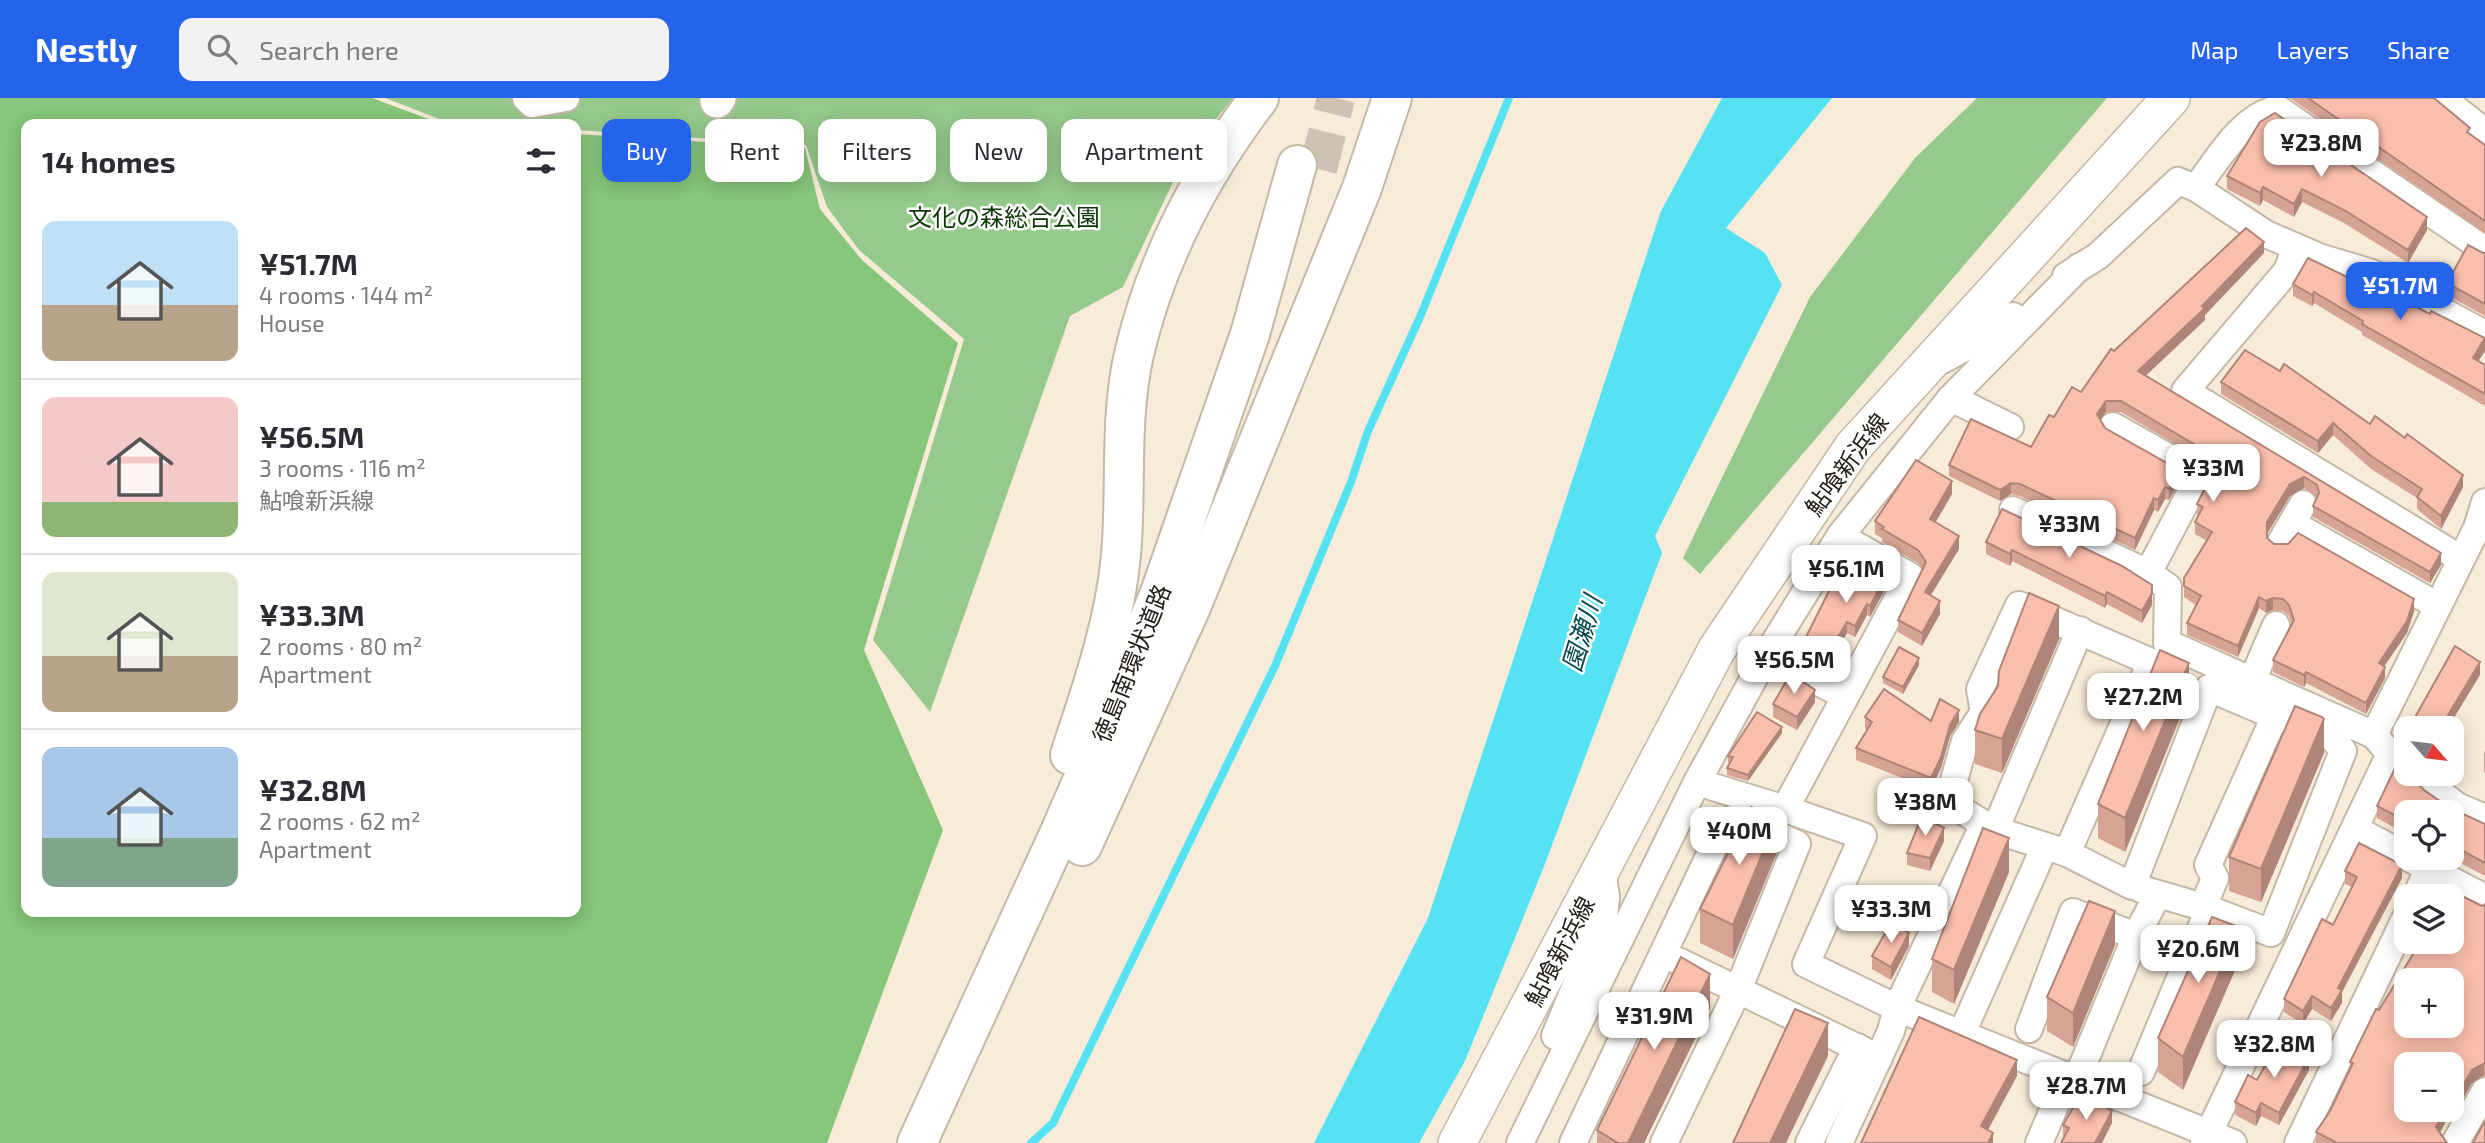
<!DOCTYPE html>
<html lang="en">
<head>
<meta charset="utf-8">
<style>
	:root { --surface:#fff; --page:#f2f2f3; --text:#2b2b33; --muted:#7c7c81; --line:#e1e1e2; --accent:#2563eb }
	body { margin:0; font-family:"Exo 2","Noto Sans JP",sans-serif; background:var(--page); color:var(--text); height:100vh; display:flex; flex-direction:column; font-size:26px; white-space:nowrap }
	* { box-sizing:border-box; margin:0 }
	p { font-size:23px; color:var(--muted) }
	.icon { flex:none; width:38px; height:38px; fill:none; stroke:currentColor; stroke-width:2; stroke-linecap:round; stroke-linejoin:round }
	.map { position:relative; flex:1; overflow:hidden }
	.details { position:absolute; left:21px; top:21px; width:560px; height:798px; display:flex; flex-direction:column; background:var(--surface); border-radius:14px; box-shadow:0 4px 18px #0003 }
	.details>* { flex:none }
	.hud { position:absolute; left:602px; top:21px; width:665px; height:63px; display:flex; gap:14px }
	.needle { width:46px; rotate:118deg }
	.fabs { position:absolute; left:2394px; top:618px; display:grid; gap:14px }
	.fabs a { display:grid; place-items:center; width:70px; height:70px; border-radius:14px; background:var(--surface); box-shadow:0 4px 18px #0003; font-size:35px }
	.price { position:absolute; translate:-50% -60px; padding:0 16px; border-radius:14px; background:#fff; color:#222; font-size:23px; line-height:46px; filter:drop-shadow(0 2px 4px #0008) }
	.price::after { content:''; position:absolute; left:50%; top:42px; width:21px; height:16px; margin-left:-10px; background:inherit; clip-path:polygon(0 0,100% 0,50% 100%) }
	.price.selected { background:var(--accent); color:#fff }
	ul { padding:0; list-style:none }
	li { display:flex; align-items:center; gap:21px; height:175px; padding:0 21px }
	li+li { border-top:2px solid var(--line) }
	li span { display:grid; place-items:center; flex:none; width:196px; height:140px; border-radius:14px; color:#555 }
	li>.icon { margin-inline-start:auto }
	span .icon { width:84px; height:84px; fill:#fffc; stroke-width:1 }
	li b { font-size:30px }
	h2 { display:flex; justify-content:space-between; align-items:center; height:84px; padding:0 21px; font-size:30px }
	.tag { padding:0 24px; border-radius:14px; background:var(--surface); box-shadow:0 4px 18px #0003; font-size:24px; line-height:63px }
	.tag.selected { background:var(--accent); color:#fff }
	header { display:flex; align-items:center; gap:42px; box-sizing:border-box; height:98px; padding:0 35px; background:var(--accent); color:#fff }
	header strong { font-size:33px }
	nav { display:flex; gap:38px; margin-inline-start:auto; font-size:24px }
	.search { width:490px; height:63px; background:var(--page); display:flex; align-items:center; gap:18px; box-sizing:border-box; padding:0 24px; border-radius:14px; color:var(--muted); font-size:26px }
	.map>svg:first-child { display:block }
</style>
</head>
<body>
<header>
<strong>Nestly</strong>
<div class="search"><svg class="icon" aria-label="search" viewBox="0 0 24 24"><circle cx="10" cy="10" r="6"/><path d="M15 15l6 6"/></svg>Search here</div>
<nav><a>Map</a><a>Layers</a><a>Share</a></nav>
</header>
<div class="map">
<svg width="2485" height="1045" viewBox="0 0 2485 1045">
	<rect width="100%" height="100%" fill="#f9ebd9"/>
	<g fill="#96ca8c">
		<path d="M385,0H1233L1184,61L1123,189L1070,218L930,614L873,542L964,241L859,152L827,109L806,47L576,32V26L447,24Z"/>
		<path d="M1977,0H2107L1700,476L1683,460L1810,199L1915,60Z"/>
	</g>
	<path fill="#87c67b" d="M0,0H372L442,26H26V814H576V36L805,50L820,111L862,162L958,245L864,552L943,732L827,1045H0Z"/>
	<path fill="#55e3f4" d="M1722,0H1832L1726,130L1765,155L1782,187L1655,438L1662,455L1543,771L1465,963L1419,1045H1314L1428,820L1661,113Z"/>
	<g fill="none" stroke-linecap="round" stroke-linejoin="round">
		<path stroke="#55e3f4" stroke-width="8" d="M1031,1045L1053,1025L1275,568L1351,384L1368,333L1420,219L1509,0"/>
		<path stroke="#cec2b2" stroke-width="38" stroke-dasharray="38 19" stroke-linecap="butt" d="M1318,71L1336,0"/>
		<g stroke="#c5b8a7" stroke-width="30">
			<g id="minor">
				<path d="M526,0L532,6L566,0"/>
				<path d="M2442,0L2485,34"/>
				<path d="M2296,149L2287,173L2185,293L2461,461"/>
				<path d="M2485,152L2278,11C2242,17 2217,63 2196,90L2266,136L2319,159L2372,175L2485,236"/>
				<path d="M2066,178L2098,158L2178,83L2196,90"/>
				<path d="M1942,262L1986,238L2013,218"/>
				<path d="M1951,300L2010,329"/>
				<path d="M2113,328L2200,377L2148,475"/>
				<path d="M2013,412L2148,475L2168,489L2167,545L2374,637"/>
				<path d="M2293,426L2438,508"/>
				<path d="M1840,438L1910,478L1785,711L1863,738L1806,866L1897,910L1984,726L1948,704L1965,643L1984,614L1980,591L2019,507L2151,564L2067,755L2132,788L2209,590L2275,618L2208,767L2215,780L2203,809L2271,835L2343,653L2332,639L2275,618"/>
				<path d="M2281,444L2303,406"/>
				<path d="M1766,558L1844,597"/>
				<path d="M2252,583L2276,527"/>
				<path d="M2416,676L2457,708L2485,720"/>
				<path d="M1697,684L1785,711"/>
				<path d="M2355,731L2406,758"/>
				<path d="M2067,755L1995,732L2080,532"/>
				<path d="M2409,760L2485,800"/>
				<path d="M2141,791L2203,809"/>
				<path d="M2416,798L2429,770"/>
				<path d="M1678,863L1879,960"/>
				<path d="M2029,931L2073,814L2136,838"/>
				<path d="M1962,935L2045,748"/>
				<path d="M1555,938L1604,819L1606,799L1602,772"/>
				<path d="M2141,974L2209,811"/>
				<path d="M2077,981L2136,838L2158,796"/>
				<path d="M1520,1045L1697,684L1766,558L1840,438L1951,300L2079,169"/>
				<path d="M1573,1045L1723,729L1732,721H1743L1797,746L1738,892L1664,1045"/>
				<path d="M1809,1045L1857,949"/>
				<path d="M1839,1045L1891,933L1897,910L2233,1045"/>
				<path d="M2039,1045L2068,977"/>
				<path d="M2204,1045L2390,656L2374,637L2477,430L2485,404"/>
				<path d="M2298,1045L2406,819"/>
				<path d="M2455,1045L2485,993"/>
			</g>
		</g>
		<g stroke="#c5b8a7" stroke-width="37">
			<path id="tertiary" d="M717,3L719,0"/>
		</g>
		<g stroke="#c5b8a7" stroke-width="40">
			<path id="secondary" d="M1457,1045L1717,551L1853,349L2171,0"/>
		</g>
		<g stroke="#c5b8a7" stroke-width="42">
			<g id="motorway">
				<path d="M1070,657C1091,593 1115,525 1121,457C1127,390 1119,322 1134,256C1156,162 1201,76 1259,0"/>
				<path d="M1082,748L1191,509L1362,90L1392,0"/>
				<path d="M917,1045L1060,734L1110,619L1161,492L1250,236L1297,67"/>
			</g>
		</g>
		<use href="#minor" stroke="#fff" stroke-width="26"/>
		<use href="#tertiary" stroke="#fff" stroke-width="33"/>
		<use href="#secondary" stroke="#fff" stroke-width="37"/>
		<use href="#motorway" stroke="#fff" stroke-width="38"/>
	</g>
	<g fill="#d7a395">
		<path d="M2290,0H2434L2470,36L2485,47V135Z"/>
		<path d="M2260,24L2427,132L2408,165L2344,125L2302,104L2294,119L2263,102L2260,108L2227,91V78Z"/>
		<path d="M2264,155L2205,217V222L2145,278L2441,467L2430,485L2313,419V408L2317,399L2304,390L2290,398L2267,436V440L2274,446L2414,513L2407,535L2384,568L2385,580L2366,616L2306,585L2304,589L2273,574V562L2292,527L2289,518L2283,513L2273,512L2266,515L2259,510L2238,559L2187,537V525L2196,507L2184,499V480L2207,443L2195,436V424L2198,418L2197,417V406L2214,373V369L2121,314H2106L2101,322L2105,330L2179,383L2169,402L2165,401L2158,414L2154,412L2135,452L2020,398L2011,396L2000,403L1949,378V367L2031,349L2054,319L2081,294L2114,253Z"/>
		<path d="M2483,155H2485V218L2447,197V185Z"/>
		<path d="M2349,180L2485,240V253L2478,263L2485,267V308L2362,237V234L2314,205L2312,208L2293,198V186Z"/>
		<path d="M2280,273L2370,326L2463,389L2441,431L2417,411V400L2371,371L2333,337L2318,355L2221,296V284Z"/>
		<path d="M1952,396L1935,424L1959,451L1930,497L1940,516L1922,548L1898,534V522L1922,471L1918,465L1882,444V440L1875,436V423Z"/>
		<path d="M1986,444L2152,487V507L2142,525L2107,506L2105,510L2012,463L2010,468L1986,456Z"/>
		<path d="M1889,484L1870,519L1867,517L1855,539L1847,535L1828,567L1804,554V543L1844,492Z"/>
		<path d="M2059,541L2002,675L1975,666V632Z"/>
		<path d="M1919,567L1903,596L1883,585V579Z"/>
		<path d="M2189,598L2125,754L2098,740V706Z"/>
		<path d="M1815,604L1797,632L1773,619V606Z"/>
		<path d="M1865,619L1959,624L1950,638L1941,670L1931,691L1856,662V650L1867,632L1865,631Z"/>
		<path d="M1782,635L1748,683L1727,677V670L1730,665L1728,664V658Z"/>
		<path d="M2406,635V666L2403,671L2424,692L2450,710L2485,726V778L2451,760H2452V714H2406V736L2377,720V708L2404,650V638Z"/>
		<path d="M2485,653V675L2484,674V655Z"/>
		<path d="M2324,655L2261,804L2229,793V759Z"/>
		<path d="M1944,743L1930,773L1907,767V755Z"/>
		<path d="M1777,754L1733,861L1700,845V811Z"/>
		<path d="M2345,773L2402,780L2342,894V905L2331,923L2312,911L2303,926L2284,914V901L2333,827L2352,789L2345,786Z"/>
		<path d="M2009,774L1954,906L1932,894V861Z"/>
		<path d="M2485,806V978L2472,985L2462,1002L2458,1000L2452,1011V966L2439,1034L2447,1045H2316V1034L2330,1013L2350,971V964L2379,912L2427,853Z"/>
		<path d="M2115,847L2073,949L2047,933V899Z"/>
		<path d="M1909,848L1891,882L1872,871V858Z"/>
		<path d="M2239,863L2183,992L2158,974V940Z"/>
		<path d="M1710,910L1644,1045H1597V1032Z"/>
		<path d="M2309,972L2279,1027L2261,1018L2256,1028L2235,1017V1004L2257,982Z"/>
		<path d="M2112,1025L2064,1040H2063V1027Z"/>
	</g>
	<g fill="#af8579">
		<path d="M2263,89V102L2260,108V95Z"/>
		<path d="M2302,91V104L2294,119V106Z"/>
		<path d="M2427,119V132L2408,165V152Z"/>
		<path d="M2264,144V155L2205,217V222L2138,285V273Z"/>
		<path d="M2314,194V205L2312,208V197Z"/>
		<path d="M2485,241V253L2473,271V260Z"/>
		<path d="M2106,303V314L2097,327V316Z"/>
		<path d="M2333,325V337L2318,355V343Z"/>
		<path d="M2179,372V383L2169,402V391Z"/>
		<path d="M2463,377V389L2441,431V418Z"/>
		<path d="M2304,379V390L2290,398L2267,436V424L2290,386Z"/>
		<path d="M1952,383V396L1930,434V421Z"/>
		<path d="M2011,385V396L2000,403V392Z"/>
		<path d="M2165,389V401L2158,414V402Z"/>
		<path d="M2154,400V412L2135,452V440Z"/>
		<path d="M1959,438V451L1925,507V494Z"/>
		<path d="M2012,452V463L2010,468V456Z"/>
		<path d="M2441,455V467L2430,485V474Z"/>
		<path d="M1889,473V484L1870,519V508Z"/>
		<path d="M2107,494V506L2105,510V498Z"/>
		<path d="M2152,495V507L2142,525V513Z"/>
		<path d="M2259,499V510L2238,559V548Z"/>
		<path d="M2273,500V512L2266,515V503Z"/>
		<path d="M2414,501V513L2407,535L2379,576V565Z"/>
		<path d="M1940,503V516L1922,548V535Z"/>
		<path d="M1867,506V517L1855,539V528Z"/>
		<path d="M2059,508V541L2002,675V641Z"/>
		<path d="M1847,524V535L1828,567V556Z"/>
		<path d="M1919,560V567L1903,596V589Z"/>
		<path d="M2480,564V577L2449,628V630H2444L2447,619Z"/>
		<path d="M2189,565V598L2125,754V720Z"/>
		<path d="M2385,569V580L2366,616V605Z"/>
		<path d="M2306,574V585L2304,589V577Z"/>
		<path d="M1815,592V604L1797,632V619Z"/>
		<path d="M1959,612V624L1950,638L1941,670L1931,691V680L1950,627Z"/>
		<path d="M2324,621V655L2261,804V771Z"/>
		<path d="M1782,629V635L1748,683V677Z"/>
		<path d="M2406,653V666L2401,673V660Z"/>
		<path d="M1777,720V754L1733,861V827Z"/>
		<path d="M1944,730V743L1930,773V760Z"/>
		<path d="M2009,740V774L1954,906V872Z"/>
		<path d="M2402,767V780L2342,894V905L2331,923V910L2338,890Z"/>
		<path d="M2115,813V847L2073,949V915Z"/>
		<path d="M2239,829V863L2183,992V959Z"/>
		<path d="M1909,835V848L1891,882V869Z"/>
		<path d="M1710,876V910L1644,1045H1628Z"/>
		<path d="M2312,898V911L2303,926V913Z"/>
		<path d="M1828,925V958L1786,1045H1770Z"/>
		<path d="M2309,959V972L2279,1027V1015Z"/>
		<path d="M2017,962V978L1981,1045V1028Z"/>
		<path d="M2484,965V977L2472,985L2462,1002V989L2472,972Z"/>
		<path d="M2458,987V1000L2452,1011V999Z"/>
		<path d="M2261,1005V1018L2256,1028V1015Z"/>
		<path d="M2445,1012H2452L2436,1042V1029Z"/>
		<path d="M2112,1013V1025L2102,1045H2095Z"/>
		<path d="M1993,1035V1045H1988Z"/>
	</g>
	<g fill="#fabead" stroke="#af8579" stroke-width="2" fill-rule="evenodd">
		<path d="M2308,0H2434L2470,30L2467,34L2485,47V123Z"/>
		<path d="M2275,15L2427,119L2408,152L2344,112L2302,91L2294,106L2263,89L2260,95L2227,78L2260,24Z"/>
		<path d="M2246,130L2264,144L2202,208L2205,210L2138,273L2441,455L2430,474L2313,408L2319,395L2317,387L2304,379L2290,386L2267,424V440L2274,446H2288L2298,435L2414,501L2407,523L2379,565L2385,569L2366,605L2306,574L2304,577L2273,562L2294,522L2289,507L2283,501L2273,500L2266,503L2259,499L2238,548L2187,525L2201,498L2184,488V480L2212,434L2195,424L2203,409L2197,406L2214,372V358L2121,303H2106L2097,316L2105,330L2179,372L2169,391L2165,389L2158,402L2154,400L2135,440L2020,386L2011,385L2000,392L1949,367L1971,321L2031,349L2049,317L2054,319L2072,289L2081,294L2111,251L2114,253Z"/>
		<path d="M2468,147L2483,155H2485V206L2447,185Z"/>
		<path d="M2308,160L2349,180L2352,175L2430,216L2431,213L2485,240L2473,260L2485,267V296L2362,226L2363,223L2314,194L2312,197L2293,186Z"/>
		<path d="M2245,252L2280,273L2284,266L2370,326L2375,318L2405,340L2407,336L2463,377L2441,418L2417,399L2422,391L2371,358L2333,325L2318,343L2221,284Z"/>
		<path d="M1916,362L1952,383L1930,421L1959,438L1925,494L1940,503L1922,535L1898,522L1926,464L1918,452L1882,431L1884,429L1875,423Z"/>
		<path d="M2002,411L2122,468L2152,487V495L2142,513L2107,494L2105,498L2012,452L2010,456L1986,444Z"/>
		<path d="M1865,459L1889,473L1870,508L1867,506L1855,528L1847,524L1828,556L1804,543L1833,485L1844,492Z"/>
		<path d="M2029,495L2059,508L2002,641L1975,632L1980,616L1998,588L1999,573Z"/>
		<path d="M2455,548L2480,564L2447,619L2449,620L2444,630H2409Z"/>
		<path d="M1899,549L1919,560L1903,589L1883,579Z"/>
		<path d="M2160,552L2189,565L2125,720L2098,706Z"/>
		<path d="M1791,575L1815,592L1797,619L1773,606Z"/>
		<path d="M1884,591L1931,623L1940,601L1959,612L1950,627L1941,659L1931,680L1856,650L1872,624L1865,619Z"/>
		<path d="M2295,608L2322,619L2324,621L2261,771L2229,759Z"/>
		<path d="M1757,614L1782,629L1748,677L1727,670L1733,659L1728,658Z"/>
		<path d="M2406,647V653L2401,660L2402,670L2406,676H2408L2424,692L2450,710L2485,726V765L2452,747V714H2406V723L2377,708Z"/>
		<path d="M1751,709L1777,720L1733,827L1700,811Z"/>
		<path d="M1922,718L1944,730L1930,760L1907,755Z"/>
		<path d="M1983,730L2009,740L1954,872L1932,861Z"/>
		<path d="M2359,745L2402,767L2338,890L2342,892L2331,910L2312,898L2303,913L2284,901L2322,821L2333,827L2357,779L2345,773Z"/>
		<path d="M2456,795L2482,808L2485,806V965L2472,972L2462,989L2458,987L2452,999V966H2406V1012H2445L2436,1029L2447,1045H2337L2316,1034L2330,1013L2353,965L2350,964L2376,911L2379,912L2418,848L2427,853L2432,844H2452V803ZM2406,882H2452V928H2406Z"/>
		<path d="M2089,803L2115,813L2073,915L2047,899Z"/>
		<path d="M2212,819L2239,829L2183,959L2158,940Z"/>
		<path d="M1891,825L1909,835L1891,869L1872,858Z"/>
		<path d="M1681,859L1710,876L1628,1045H1618L1597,1032Z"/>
		<path d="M1795,911L1828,925L1770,1045H1733Z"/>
		<path d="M1919,919L2017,962L1981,1028L1993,1035L1988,1045H1861Z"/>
		<path d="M2279,942L2309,959L2279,1015L2261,1005L2256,1015L2235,1004L2248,977L2257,982Z"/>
		<path d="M2086,998L2112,1013L2095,1045H2061L2069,1030L2063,1027L2078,1001Z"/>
		<path d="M2485,1023V1045H2473Z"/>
	</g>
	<g text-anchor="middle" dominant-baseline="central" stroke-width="5" stroke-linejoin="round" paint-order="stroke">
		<g font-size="24" fill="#0c3603" stroke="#fff">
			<text x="1004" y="118">文化の森総合公園</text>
		</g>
		<g font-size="24" fill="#231e17" stroke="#fff">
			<text transform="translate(1846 366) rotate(-53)">鮎喰新浜線</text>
			<text transform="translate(1131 565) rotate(-68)">徳島南環状道路</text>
			<text transform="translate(1559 853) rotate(-62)">鮎喰新浜線</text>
		</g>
		<g font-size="26" font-style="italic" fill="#02454d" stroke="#fff">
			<text transform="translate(1581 535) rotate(-73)">園瀬川</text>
		</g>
	</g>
</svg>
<div class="fabs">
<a><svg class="needle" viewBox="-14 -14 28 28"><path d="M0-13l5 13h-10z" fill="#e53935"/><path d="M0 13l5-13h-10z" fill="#7c7c81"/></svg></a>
<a><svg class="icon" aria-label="locate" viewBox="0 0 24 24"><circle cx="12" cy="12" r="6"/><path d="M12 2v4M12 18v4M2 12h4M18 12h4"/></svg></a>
<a><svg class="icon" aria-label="layers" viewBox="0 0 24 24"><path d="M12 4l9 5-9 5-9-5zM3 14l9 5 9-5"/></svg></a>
<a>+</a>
<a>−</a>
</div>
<b class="price" style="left:2321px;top:81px">¥23.8M</b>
<b class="price selected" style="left:2400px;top:224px">¥51.7M</b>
<b class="price" style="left:2213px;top:406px">¥33M</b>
<b class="price" style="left:2069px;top:462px">¥33M</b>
<b class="price" style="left:1846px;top:507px">¥56.1M</b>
<b class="price" style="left:1794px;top:598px">¥56.5M</b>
<b class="price" style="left:2143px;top:635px">¥27.2M</b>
<b class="price" style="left:1925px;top:740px">¥38M</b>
<b class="price" style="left:1739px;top:769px">¥40M</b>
<b class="price" style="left:1891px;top:847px">¥33.3M</b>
<b class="price" style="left:2198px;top:887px">¥20.6M</b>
<b class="price" style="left:1654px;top:954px">¥31.9M</b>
<b class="price" style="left:2274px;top:982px">¥32.8M</b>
<b class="price" style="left:2086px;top:1024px">¥28.7M</b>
<div class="hud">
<a class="tag selected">Buy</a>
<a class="tag">Rent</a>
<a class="tag">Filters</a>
<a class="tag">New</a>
<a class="tag">Apartment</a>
</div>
<section class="details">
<h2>14 homes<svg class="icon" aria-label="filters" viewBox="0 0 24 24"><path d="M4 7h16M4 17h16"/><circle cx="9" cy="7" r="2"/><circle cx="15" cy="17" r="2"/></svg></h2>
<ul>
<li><span style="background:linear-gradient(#bfe0f5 60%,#b9a48a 0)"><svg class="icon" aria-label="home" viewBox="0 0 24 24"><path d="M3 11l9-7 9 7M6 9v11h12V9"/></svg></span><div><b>¥51.7M</b><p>4 rooms · 144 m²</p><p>House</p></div></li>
<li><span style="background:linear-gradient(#f6c9c9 75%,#8fb573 0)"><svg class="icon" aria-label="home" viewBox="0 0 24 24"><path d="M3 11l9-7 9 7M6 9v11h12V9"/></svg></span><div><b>¥56.5M</b><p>3 rooms · 116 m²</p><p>鮎喰新浜線</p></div></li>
<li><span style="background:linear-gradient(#dfe7d0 60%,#b9a48a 0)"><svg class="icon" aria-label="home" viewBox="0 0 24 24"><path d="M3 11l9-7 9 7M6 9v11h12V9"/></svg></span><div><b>¥33.3M</b><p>2 rooms · 80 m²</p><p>Apartment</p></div></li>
<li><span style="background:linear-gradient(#a9c7e8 65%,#7fa58c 0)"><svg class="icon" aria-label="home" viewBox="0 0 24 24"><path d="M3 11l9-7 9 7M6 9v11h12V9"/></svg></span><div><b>¥32.8M</b><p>2 rooms · 62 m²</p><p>Apartment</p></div></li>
</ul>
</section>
</div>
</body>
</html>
